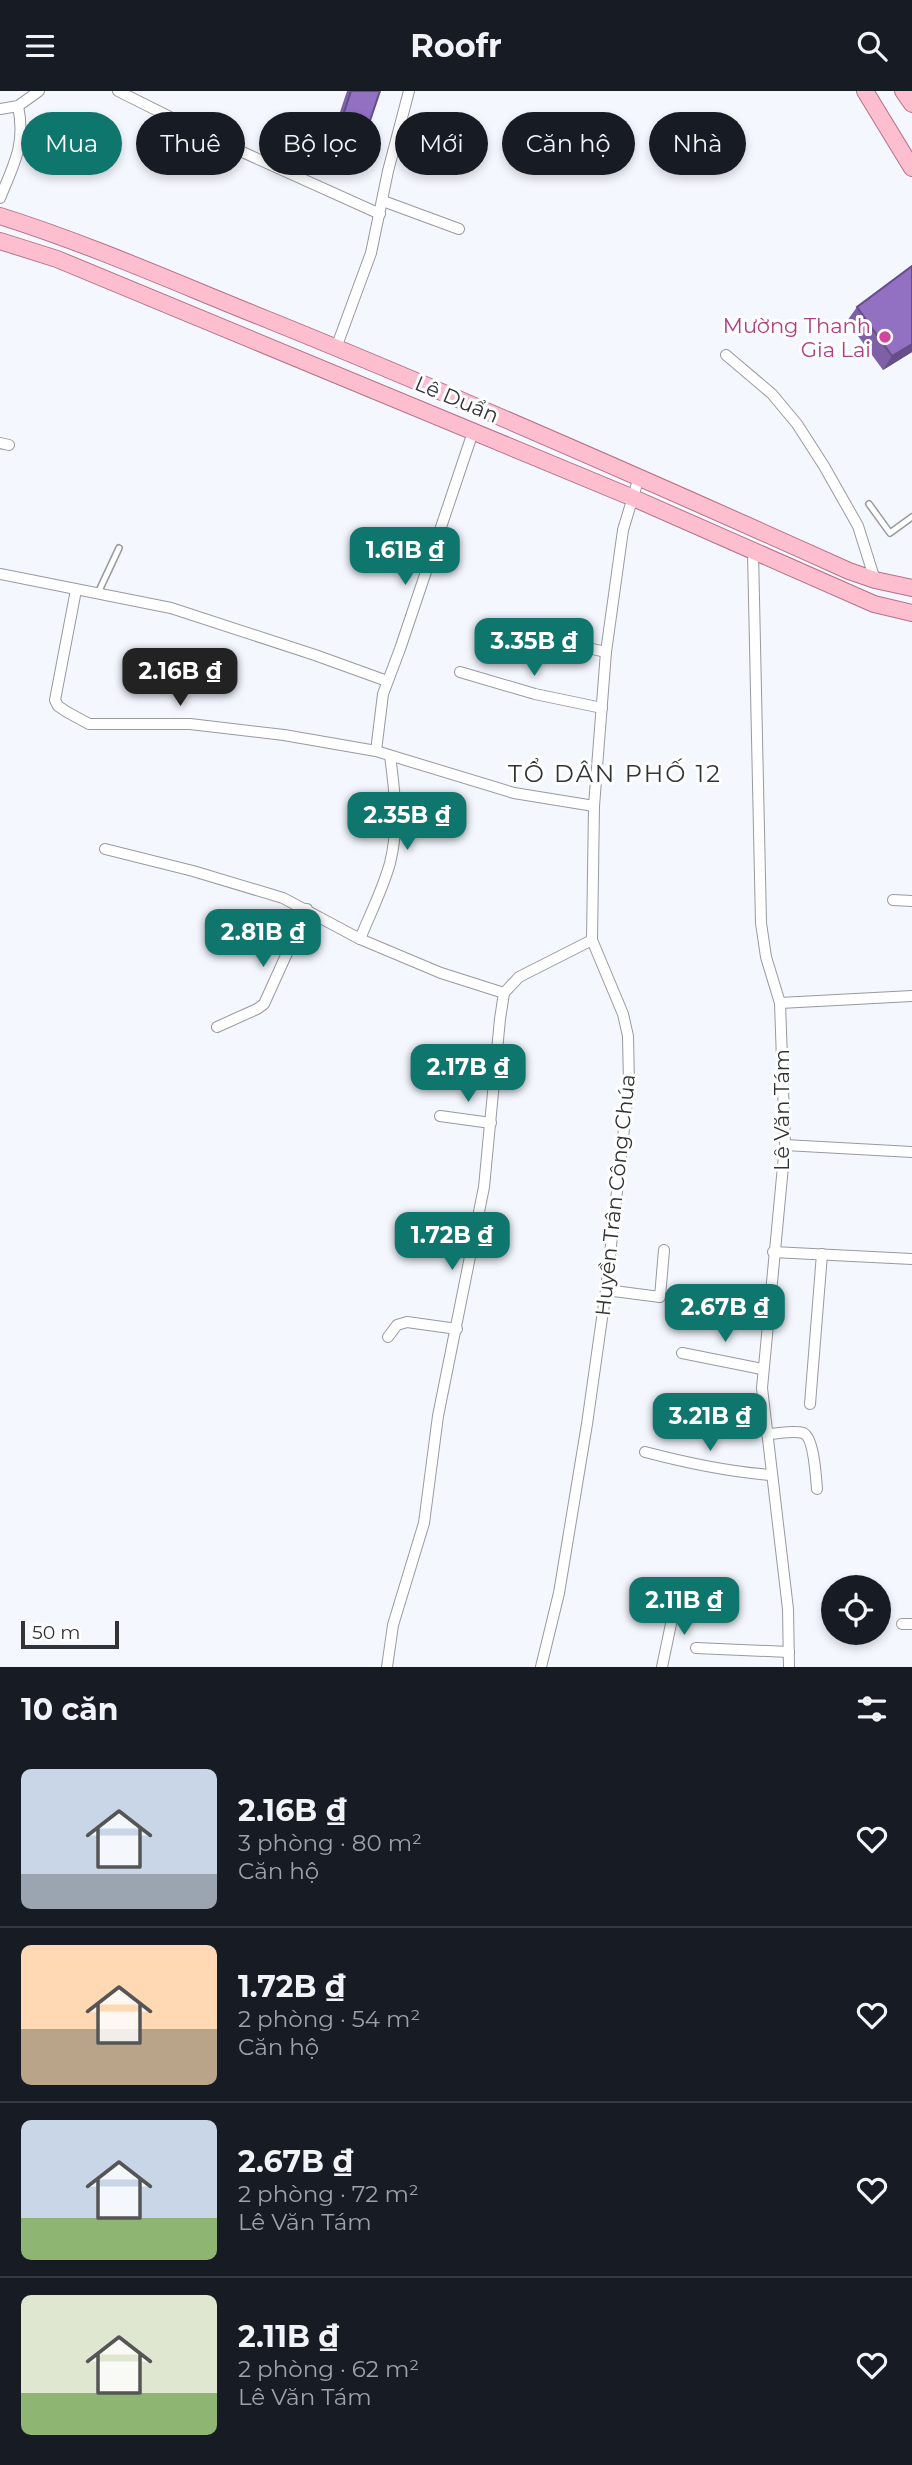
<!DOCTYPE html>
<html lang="vi">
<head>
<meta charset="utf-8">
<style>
	:root { --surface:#171b24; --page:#20242c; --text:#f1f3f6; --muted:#9ea1a6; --line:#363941; --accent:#0f766e }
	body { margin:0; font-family:Montserrat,sans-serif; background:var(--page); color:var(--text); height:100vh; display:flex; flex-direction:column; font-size:26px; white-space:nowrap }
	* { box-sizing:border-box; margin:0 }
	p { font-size:23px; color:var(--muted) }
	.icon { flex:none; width:38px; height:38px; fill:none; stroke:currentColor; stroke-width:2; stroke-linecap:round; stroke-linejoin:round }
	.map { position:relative; height:1576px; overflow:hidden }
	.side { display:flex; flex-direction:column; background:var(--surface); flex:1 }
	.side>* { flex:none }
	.top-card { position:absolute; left:21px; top:21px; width:872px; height:63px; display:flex; gap:14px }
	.controls { position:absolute; left:821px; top:1484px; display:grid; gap:14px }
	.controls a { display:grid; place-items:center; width:70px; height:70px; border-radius:50%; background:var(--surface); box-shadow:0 4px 10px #0003; font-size:35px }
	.scale { position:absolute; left:21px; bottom:18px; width:98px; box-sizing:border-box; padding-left:7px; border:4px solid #323335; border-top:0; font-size:19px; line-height:24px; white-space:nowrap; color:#323335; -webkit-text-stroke:5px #fff; paint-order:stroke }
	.price { position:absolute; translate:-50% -60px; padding:0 16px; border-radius:14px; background:var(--accent); color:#fff; font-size:23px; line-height:46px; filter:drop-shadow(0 2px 4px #0008) }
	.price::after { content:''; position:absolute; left:50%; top:42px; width:21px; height:16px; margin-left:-10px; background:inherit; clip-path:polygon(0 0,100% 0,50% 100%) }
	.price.current { background:#222; color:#fff }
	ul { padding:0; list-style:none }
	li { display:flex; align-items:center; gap:21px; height:175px; padding:0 21px }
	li+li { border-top:2px solid var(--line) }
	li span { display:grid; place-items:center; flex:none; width:196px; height:140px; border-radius:10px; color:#555 }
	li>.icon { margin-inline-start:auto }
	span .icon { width:84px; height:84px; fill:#fffc; stroke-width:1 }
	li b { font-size:30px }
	h2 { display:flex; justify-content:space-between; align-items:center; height:84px; padding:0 21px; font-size:30px }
	.chip { padding:0 24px; border-radius:32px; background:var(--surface); box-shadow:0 4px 10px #0003; font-size:24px; line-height:63px }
	.chip.current { background:var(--accent); color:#fff }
	header { display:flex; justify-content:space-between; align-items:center; height:91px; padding:0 21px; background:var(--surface); font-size:32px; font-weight:700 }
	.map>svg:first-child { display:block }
</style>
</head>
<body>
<header><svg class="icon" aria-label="menu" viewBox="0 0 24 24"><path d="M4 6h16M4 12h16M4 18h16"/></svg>Roofr<svg class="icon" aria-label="search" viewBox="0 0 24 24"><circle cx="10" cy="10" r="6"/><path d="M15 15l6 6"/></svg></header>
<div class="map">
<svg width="912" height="1576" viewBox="0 0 912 1576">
	<rect width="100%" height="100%" fill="#f5f7fe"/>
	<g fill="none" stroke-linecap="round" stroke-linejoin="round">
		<g stroke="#989aa0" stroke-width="8">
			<g id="service">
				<path d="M869,413L890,442L912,426"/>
				<path d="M98,502L119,457"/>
			</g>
		</g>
		<g stroke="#989aa0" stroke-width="12">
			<g id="minor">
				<path d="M118,0L218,50L380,123"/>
				<path d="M0,18L18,15L39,0"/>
				<path d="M0,107C14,73 26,53 18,15"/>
				<path d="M383,110L459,138"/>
				<path d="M336,257L371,162L388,80L409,0"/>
				<path d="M726,264L772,303L797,333L824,375L858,435L875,489"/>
				<path d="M0,352L9,354"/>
				<path d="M753,461L761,832L766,866L780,912L785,1054L762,1297L788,1518L789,1576"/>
				<path d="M0,483L171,517L315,564L387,590"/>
				<path d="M76,499L55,609L58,615L67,621L89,633H190L284,644L376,660L514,702L594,715"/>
				<path d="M492,536L606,561"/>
				<path d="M460,581L535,603L602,617"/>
				<path d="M376,660L383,603L400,558L473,341"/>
				<path d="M105,758L193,780L283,807L360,848L441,882L504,902"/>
				<path d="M893,809L912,810"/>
				<path d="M360,848C370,823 383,798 390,772C399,737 395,701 390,665"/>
				<path d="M780,912L912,905"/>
				<path d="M217,936L257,918L264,913L307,818"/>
				<path d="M440,1025L491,1032"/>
				<path d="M785,1054L912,1061"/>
				<path d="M773,1161L912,1168"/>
				<path d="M606,1199L660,1206L664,1159"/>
				<path d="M388,1246L397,1234L407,1231L457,1238"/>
				<path d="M682,1262L762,1278"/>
				<path d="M810,1313L822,1163"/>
				<path d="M767,1343C777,1343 794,1339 803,1342C814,1346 816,1387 817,1398"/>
				<path d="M645,1361C687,1372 728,1381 772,1384"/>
				<path d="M902,1533H912"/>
				<path d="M696,1557L789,1561"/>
				<path d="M387,1576L393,1534L424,1432L438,1325L484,1096L500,928L504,902L519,886L592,849"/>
				<path d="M541,1576L559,1502L587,1333L606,1199L629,993L628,945L623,923L592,849L594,715L606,561L623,439L639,386"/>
				<path d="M662,1576L676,1509"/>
			</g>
		</g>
		<g stroke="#b57185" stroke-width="18">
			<g id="primary">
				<path d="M865,0L912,77"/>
				<path d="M903,0L912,13"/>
				<path d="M0,125C92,154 181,194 271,230C466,309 658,394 849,480L875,489L912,497"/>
				<path d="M0,150L57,168L631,406L874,513L912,522"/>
			</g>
		</g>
		<use href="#service" stroke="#fff" stroke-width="5"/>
		<use href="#minor" stroke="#fff" stroke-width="10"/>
		<use href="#primary" stroke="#fdbed0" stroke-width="16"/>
	</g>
	<g fill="#7e60a7">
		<path d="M347,0H380L357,68L350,79L323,72Z"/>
		<path d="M857,216L912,261L883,279L847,230Z"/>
	</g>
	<g fill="#664e88">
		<path d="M331,62L357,68L350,79L323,72Z"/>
		<path d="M912,253V261L883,279L892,265Z"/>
	</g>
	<g fill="#9270c2" stroke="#664e88" stroke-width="2">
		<path d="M351,0H380L357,68L331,62Z"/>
		<path d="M912,175V253L892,265L857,216Z"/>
	</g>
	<circle fill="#d1479c" stroke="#fff" stroke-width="2.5" cx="885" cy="246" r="7"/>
	<g text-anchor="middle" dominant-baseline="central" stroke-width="6" stroke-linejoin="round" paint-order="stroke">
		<g font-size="21" fill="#b23c85" stroke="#fff" text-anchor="end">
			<text x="871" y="234">Mường Thanh<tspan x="871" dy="24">Gia Lai</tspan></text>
		</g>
		<g font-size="21" fill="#323335" stroke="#fff">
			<text transform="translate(457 308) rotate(23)">Lê Duẩn</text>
			<text transform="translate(781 1019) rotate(-90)">Lê Văn Tám</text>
			<text transform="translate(615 1104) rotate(-84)">Huyền Trân Công Chúa</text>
		</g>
		<g font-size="24" letter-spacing="2" fill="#323335" stroke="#fff">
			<text x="615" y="682">TỔ DÂN PHỐ 12</text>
		</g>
	</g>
</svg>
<div class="controls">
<a><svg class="icon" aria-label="locate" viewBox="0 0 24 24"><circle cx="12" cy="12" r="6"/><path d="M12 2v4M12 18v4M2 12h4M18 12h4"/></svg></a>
</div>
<div class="scale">50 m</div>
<b class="price" style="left:405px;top:496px">1.61B ₫</b>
<b class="price" style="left:534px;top:587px">3.35B ₫</b>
<b class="price current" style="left:180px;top:617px">2.16B ₫</b>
<b class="price" style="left:407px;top:761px">2.35B ₫</b>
<b class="price" style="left:263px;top:878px">2.81B ₫</b>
<b class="price" style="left:468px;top:1013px">2.17B ₫</b>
<b class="price" style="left:452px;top:1181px">1.72B ₫</b>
<b class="price" style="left:725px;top:1253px">2.67B ₫</b>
<b class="price" style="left:710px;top:1362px">3.21B ₫</b>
<b class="price" style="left:684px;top:1546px">2.11B ₫</b>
<div class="top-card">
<a class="chip current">Mua</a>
<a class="chip">Thuê</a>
<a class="chip">Bộ lọc</a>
<a class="chip">Mới</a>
<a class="chip">Căn hộ</a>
<a class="chip">Nhà</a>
</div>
</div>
<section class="side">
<h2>10 căn<svg class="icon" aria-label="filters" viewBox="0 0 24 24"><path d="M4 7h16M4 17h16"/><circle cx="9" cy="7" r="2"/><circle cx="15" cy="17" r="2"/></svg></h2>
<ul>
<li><span style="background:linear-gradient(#c9d6e8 75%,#9aa5b1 0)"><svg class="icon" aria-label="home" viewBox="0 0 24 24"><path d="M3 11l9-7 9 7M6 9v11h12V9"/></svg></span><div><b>2.16B ₫</b><p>3 phòng · 80 m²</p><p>Căn hộ</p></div><svg class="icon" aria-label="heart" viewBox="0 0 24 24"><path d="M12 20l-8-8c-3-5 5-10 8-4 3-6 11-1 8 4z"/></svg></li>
<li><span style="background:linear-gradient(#ffd9b3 60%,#b9a48a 0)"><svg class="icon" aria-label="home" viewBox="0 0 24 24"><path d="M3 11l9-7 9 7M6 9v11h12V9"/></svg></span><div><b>1.72B ₫</b><p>2 phòng · 54 m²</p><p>Căn hộ</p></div><svg class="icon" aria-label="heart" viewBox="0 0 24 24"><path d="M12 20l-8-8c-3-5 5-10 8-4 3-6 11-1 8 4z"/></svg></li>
<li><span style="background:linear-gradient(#c9d6e8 70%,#8fb573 0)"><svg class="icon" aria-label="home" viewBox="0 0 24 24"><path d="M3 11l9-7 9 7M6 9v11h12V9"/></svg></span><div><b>2.67B ₫</b><p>2 phòng · 72 m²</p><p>Lê Văn Tám</p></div><svg class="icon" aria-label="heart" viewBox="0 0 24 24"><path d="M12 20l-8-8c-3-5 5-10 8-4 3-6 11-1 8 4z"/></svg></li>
<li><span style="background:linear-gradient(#dfe7d0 70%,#8fb573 0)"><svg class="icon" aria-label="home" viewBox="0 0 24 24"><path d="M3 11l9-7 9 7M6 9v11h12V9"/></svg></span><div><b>2.11B ₫</b><p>2 phòng · 62 m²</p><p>Lê Văn Tám</p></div><svg class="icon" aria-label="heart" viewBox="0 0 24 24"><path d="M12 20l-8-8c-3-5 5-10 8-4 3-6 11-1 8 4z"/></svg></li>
</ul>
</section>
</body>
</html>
